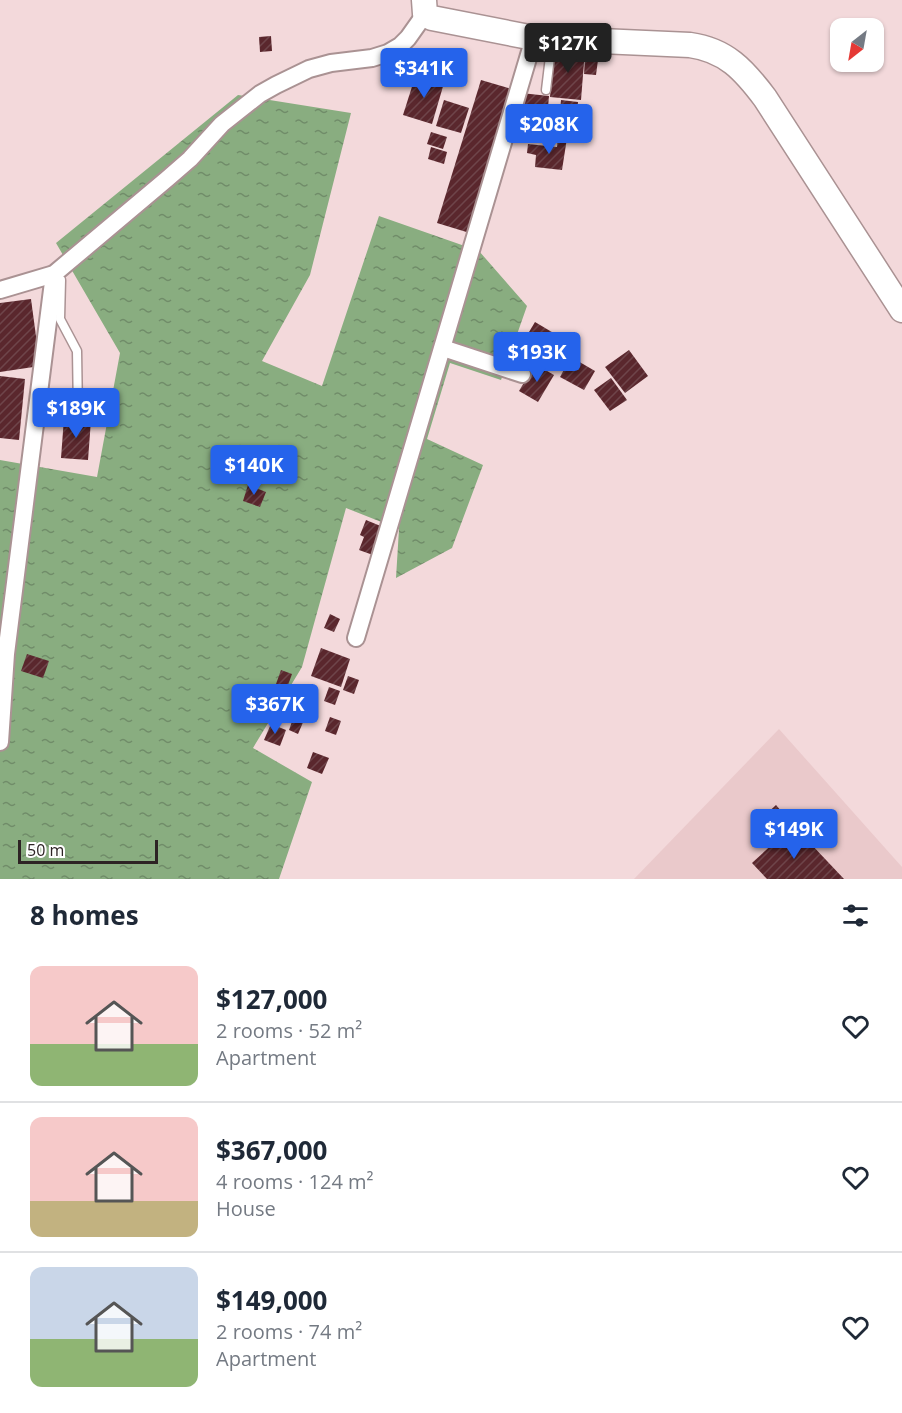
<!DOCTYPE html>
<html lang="en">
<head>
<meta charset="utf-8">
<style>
	:root { --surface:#fff; --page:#f2f2f3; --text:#1f2937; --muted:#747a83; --line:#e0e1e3; --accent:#2563eb }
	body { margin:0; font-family:"Open Sans",sans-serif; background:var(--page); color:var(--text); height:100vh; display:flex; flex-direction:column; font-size:22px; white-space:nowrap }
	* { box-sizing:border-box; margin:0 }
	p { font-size:20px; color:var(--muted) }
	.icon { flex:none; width:33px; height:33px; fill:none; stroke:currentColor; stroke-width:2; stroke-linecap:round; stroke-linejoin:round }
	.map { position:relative; height:879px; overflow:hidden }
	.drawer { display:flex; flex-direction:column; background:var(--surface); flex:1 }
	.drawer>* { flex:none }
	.needle { width:39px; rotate:211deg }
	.buttons { position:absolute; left:830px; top:18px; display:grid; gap:12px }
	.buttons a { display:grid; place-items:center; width:54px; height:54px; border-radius:12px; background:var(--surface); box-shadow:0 2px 4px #0004; font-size:30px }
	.scale { position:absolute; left:18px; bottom:15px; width:140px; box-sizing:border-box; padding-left:6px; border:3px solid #2d2324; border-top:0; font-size:16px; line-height:21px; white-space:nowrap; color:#2d2324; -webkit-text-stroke:4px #fff; paint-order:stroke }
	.price { position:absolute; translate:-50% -51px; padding:0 14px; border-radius:6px; background:var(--accent); color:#fff; font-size:20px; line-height:39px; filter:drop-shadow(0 2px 3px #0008) }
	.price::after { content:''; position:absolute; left:50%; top:36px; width:18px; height:14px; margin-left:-9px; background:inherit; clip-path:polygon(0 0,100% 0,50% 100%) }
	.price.selected { background:#222; color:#fff }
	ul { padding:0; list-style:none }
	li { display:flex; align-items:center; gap:18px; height:150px; padding:0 30px }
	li+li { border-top:2px solid var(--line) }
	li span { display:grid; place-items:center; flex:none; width:168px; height:120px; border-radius:12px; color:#555 }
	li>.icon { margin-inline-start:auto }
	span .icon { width:72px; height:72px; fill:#fffc; stroke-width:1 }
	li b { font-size:26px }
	h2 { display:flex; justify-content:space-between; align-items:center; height:72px; padding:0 30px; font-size:26px }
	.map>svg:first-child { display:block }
</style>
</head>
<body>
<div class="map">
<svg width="902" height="879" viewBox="0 0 902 879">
	<defs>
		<pattern id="water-ripples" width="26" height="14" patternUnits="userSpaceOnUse" patternTransform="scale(1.5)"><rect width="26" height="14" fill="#89ad80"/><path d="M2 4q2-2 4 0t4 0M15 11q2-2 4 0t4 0" fill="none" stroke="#708c69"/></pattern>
		<pattern id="building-hatch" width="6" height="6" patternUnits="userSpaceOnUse" patternTransform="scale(1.5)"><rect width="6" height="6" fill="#5a272d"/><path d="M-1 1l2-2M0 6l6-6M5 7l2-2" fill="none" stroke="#6e454a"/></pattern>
	</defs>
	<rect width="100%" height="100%" fill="#f3d9db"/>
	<path fill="#eac9cb" d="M779,729L902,867V879H634Z"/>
	<path fill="url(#water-ripples)" d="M238,95L351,113L310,275L262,361L322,386L379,216L479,251L527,306L501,380L450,363L427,439L483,465L452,548L396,578L399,529L346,508L302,667L253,748L312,782L279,879H0V460L97,477L120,353L56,243Z"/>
	<g fill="url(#building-hatch)">
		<path d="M271,36L272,51L260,52L259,37Z"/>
		<path d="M554,47L585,50L581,100L550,97Z"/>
		<path d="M585,59L598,60L596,75L584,74Z"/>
		<path d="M397,65L408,69L404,81L394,78Z"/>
		<path d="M416,74L444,83L432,124L403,115Z"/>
		<path d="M481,80L515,90L473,234L437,223Z"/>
		<path d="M521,93L549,96L547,119L519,116Z"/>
		<path d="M444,100L469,108L461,133L436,126Z"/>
		<path d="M561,100L578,102L576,127L559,125Z"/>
		<path d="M514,119L537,121L534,142L512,139Z"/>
		<path d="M431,132L447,137L443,149L427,144Z"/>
		<path d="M558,137L567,138L562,170L535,167L536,155L527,153L528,144L557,147Z"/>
		<path d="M431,147L447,152L444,164L428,159Z"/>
		<path d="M31,299L40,366L0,372V303Z"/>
		<path d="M535,322L572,344L556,369L520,347Z"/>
		<path d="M629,350L648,376L625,393L605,367Z"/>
		<path d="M571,357L595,371L584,390L560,377Z"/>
		<path d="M535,364L554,375L538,402L519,391Z"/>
		<path d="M0,376L25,379L19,440L0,438Z"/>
		<path d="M611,378L627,400L610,411L594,390Z"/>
		<path d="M64,418L91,420L88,460L61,458Z"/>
		<path d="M248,485L266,492L260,507L243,501Z"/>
		<path d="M366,520L383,527L373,555L359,550L364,537L360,535Z"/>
		<path d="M330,614L340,619L334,632L324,628Z"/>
		<path d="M321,648L350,659L341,687L311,676Z"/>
		<path d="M27,654L49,661L43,678L21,671Z"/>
		<path d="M281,670L292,674L287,688L276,684Z"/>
		<path d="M348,676L359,680L354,694L343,690Z"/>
		<path d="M329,687L340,691L335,705L324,701Z"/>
		<path d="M294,716L304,720L298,734L289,730Z"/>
		<path d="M330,717L341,721L336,735L325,731Z"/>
		<path d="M271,724L286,730L280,746L264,740Z"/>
		<path d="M313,752L329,758L322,774L307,768Z"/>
		<path d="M776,805L787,818L773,832L761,819Z"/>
		<path d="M793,825L844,879H767L752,863Z"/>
	</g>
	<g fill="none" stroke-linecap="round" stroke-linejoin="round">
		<g stroke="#aa9293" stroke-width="11">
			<g id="lane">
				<path d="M546,90L552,40"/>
				<path d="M61,280L60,319L77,351L78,413"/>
			</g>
		</g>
		<g stroke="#aa9293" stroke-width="20">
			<g id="street">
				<path d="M0,290L54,274L167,179L190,159L222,124L260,94L276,85L309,69L331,63L372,58L388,53L400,46L408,38L425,14"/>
				<path d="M443,348L522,374"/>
				<path d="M356,638L534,38"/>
				<path d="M0,742L6,654L54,274"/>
			</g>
		</g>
		<g stroke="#aa9293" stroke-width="27">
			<path id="secondary" d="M424,0L425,14L432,18L534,38L690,45C726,50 744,70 765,98L902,310"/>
		</g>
		<use href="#lane" stroke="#fff" stroke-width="8"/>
		<use href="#street" stroke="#fff" stroke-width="16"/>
		<use href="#secondary" stroke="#fff" stroke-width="24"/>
	</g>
</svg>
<div class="buttons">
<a><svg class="needle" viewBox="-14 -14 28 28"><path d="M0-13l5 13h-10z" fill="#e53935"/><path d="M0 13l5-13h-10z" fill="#747a83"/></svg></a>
</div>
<div class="scale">50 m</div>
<b class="price selected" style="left:568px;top:74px">$127K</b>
<b class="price" style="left:424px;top:99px">$341K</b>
<b class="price" style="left:549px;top:155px">$208K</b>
<b class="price" style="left:537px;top:383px">$193K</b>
<b class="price" style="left:76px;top:439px">$189K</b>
<b class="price" style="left:254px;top:496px">$140K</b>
<b class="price" style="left:275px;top:735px">$367K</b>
<b class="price" style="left:794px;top:860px">$149K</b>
</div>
<section class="drawer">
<h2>8 homes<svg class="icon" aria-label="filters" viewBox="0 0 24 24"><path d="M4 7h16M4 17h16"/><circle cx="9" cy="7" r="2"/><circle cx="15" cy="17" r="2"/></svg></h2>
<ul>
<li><span style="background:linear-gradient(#f6c9c9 65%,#8fb573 0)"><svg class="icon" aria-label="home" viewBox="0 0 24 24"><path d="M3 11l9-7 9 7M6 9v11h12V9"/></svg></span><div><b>$127,000</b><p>2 rooms · 52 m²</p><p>Apartment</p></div><svg class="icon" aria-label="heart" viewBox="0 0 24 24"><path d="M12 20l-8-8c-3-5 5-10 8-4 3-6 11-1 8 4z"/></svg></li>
<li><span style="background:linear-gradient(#f6c9c9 70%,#c2b280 0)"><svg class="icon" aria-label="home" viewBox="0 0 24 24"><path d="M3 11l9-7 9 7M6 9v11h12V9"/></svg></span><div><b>$367,000</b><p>4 rooms · 124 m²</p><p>House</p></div><svg class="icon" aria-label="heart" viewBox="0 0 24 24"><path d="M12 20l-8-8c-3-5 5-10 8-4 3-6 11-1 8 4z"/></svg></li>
<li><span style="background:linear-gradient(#c9d6e8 60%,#8fb573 0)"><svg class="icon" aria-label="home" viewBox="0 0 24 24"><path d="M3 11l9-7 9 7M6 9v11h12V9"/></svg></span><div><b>$149,000</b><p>2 rooms · 74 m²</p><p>Apartment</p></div><svg class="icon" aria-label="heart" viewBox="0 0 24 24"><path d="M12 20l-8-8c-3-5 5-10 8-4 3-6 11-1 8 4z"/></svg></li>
</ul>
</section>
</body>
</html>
